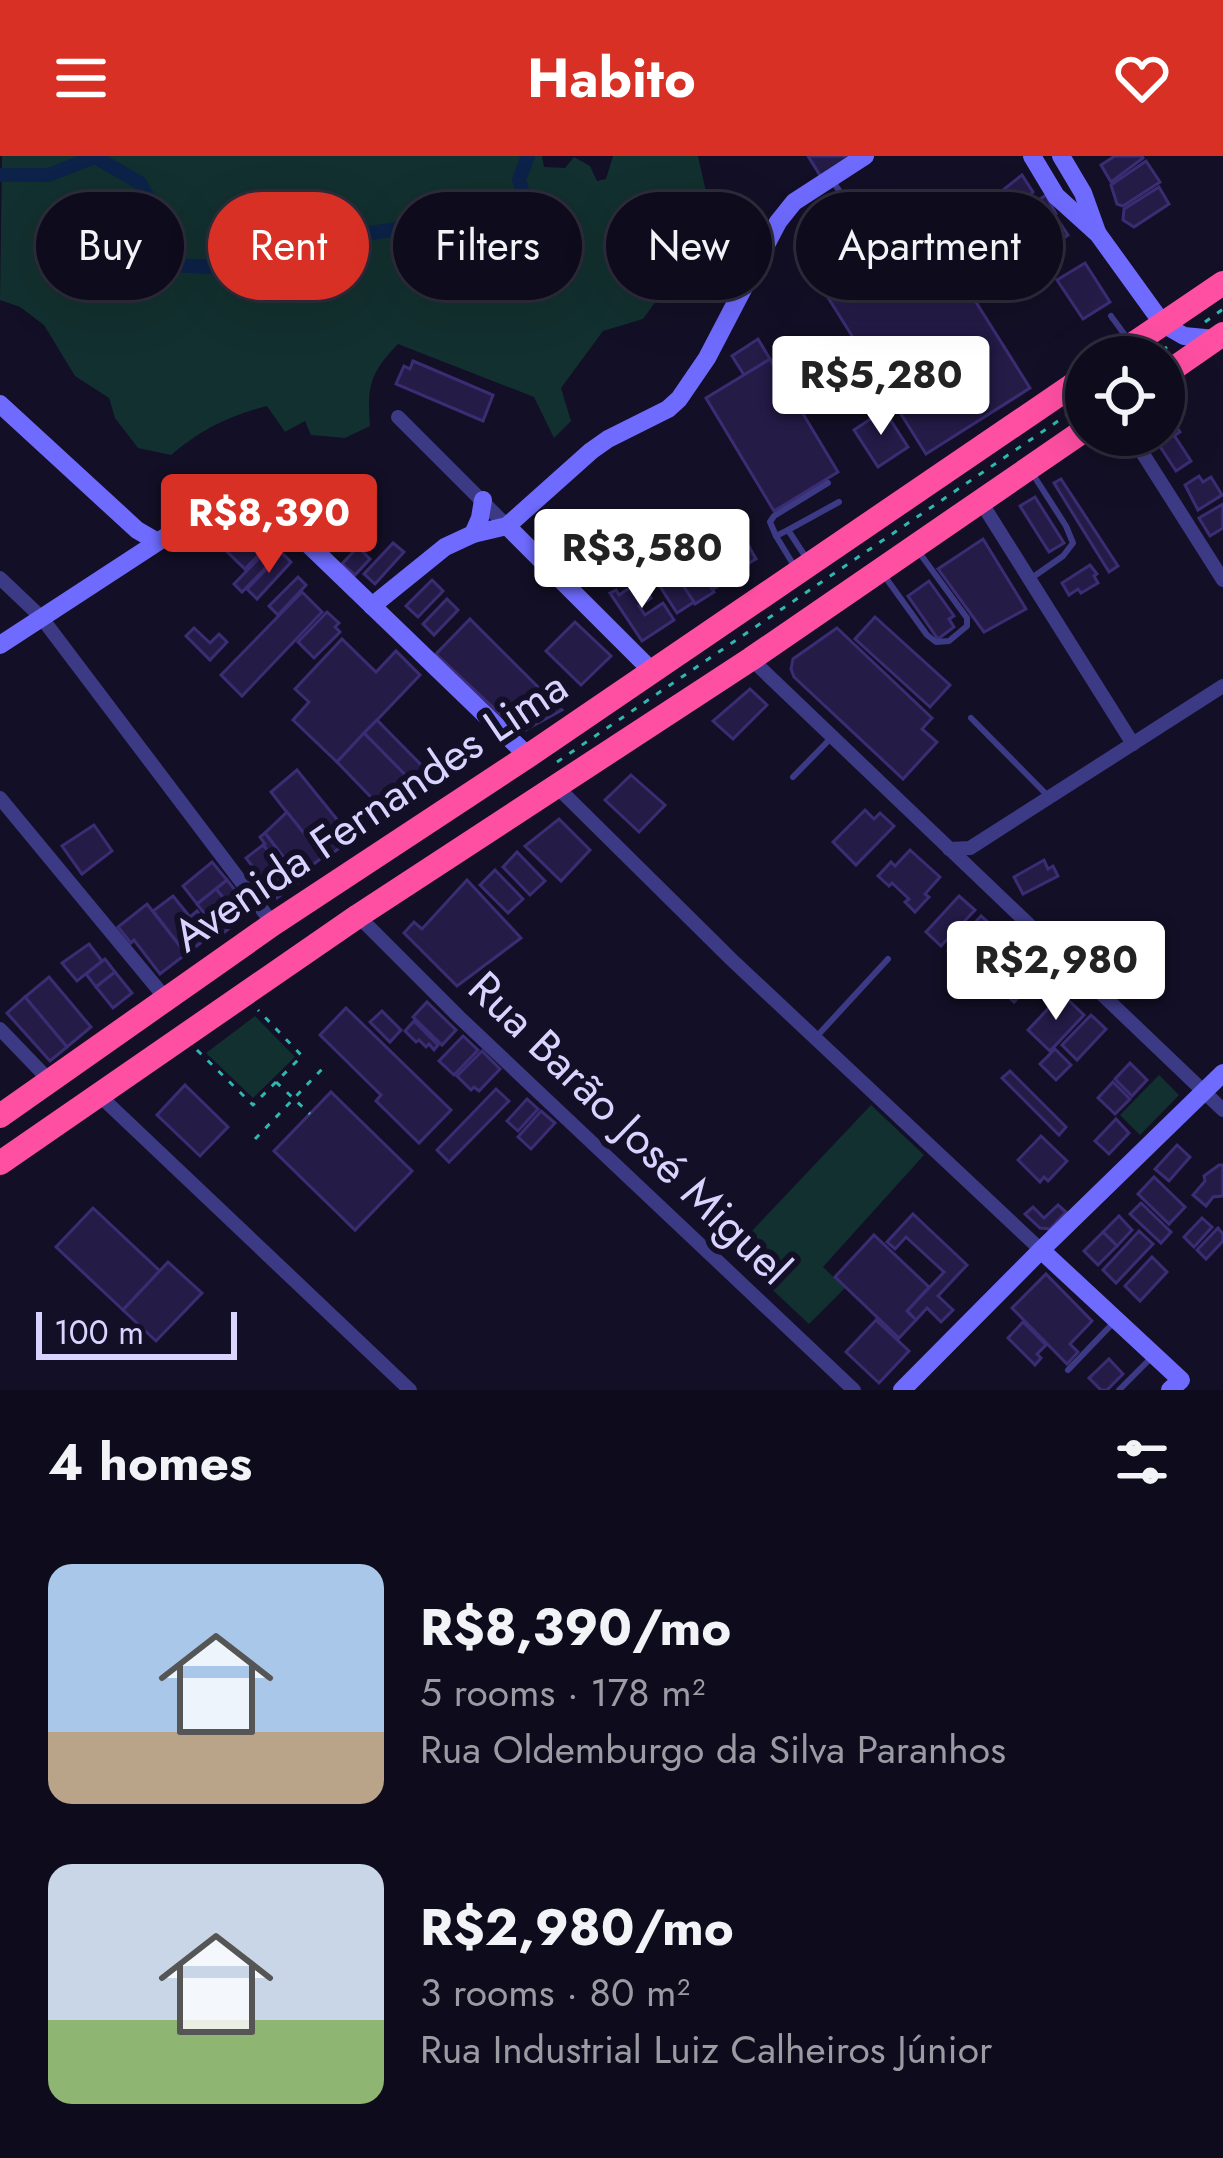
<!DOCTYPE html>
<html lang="en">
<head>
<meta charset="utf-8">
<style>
	:root { --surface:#0e0b1c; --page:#171425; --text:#f1f3f6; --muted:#9b9ba3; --line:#2e2b3b; --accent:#d93025 }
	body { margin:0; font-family:Jost,sans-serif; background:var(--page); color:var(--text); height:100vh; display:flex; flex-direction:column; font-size:45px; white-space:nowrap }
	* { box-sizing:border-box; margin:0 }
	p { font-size:39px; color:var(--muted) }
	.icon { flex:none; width:66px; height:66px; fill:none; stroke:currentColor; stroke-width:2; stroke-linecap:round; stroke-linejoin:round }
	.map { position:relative; height:1234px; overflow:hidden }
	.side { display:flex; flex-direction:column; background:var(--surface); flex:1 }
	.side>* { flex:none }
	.hud { position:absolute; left:36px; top:36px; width:1152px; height:108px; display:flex; gap:24px }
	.buttons { position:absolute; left:1065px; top:180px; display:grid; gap:24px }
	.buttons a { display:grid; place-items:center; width:120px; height:120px; border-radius:50%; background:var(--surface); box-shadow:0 12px 48px #0002,0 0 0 3px var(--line); font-size:60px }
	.scale { position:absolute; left:36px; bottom:30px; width:201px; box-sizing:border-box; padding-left:12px; border:6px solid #d9d4ff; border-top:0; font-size:33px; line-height:42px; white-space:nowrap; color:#d9d4ff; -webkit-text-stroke:9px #130f26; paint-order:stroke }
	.price { position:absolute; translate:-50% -102px; padding:0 27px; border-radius:12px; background:#fff; color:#222; font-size:39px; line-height:78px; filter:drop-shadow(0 3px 6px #0008) }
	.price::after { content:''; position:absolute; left:50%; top:72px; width:36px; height:27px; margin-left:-18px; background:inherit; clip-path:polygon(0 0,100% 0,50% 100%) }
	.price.selected { background:var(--accent); color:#fff }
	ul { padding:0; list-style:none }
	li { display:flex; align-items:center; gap:36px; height:300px; padding:0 48px }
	li span { display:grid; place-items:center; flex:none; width:336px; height:240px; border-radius:24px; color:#555 }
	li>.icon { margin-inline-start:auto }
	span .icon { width:144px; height:144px; fill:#fffc; stroke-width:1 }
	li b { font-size:51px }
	h2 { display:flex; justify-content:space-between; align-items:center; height:144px; padding:0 48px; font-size:51px }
	.tag { padding:0 42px; border-radius:54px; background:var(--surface); box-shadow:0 12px 48px #0002,0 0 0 3px var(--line); font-size:42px; line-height:108px }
	.tag.selected { background:var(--accent); color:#fff }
	header { display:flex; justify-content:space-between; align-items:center; height:156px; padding:0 48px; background:var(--accent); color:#fff; font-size:54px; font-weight:700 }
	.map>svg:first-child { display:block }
</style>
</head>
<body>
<header><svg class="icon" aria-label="menu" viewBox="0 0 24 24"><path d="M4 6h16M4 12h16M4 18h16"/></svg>Habito<svg class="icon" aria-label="heart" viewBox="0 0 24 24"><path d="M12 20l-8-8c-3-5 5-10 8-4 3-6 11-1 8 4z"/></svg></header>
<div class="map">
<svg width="1223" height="1234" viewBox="0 0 1223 1234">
	<rect width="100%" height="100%" fill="#130f26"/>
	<g fill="#12302f">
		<path d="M2,0H542L544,11L565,12L574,1L590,10L597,25L606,23L613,0H698L713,67L643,163L603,175L561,232L571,265L554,282L534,241L398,188C370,217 367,230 370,270L345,282L311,279L305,265L285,276L267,250C230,259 200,274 171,299L138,292L115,262L109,242L75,220L44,169L20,151L0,144Z"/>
		<path d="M255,860L295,901L253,942L206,897Z"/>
		<path d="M1159,919L1179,939L1140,979L1120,959Z"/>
		<path d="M871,949L924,999L823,1111L845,1132L809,1168L732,1096Z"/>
	</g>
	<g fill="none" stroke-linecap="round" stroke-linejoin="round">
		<path stroke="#0c2248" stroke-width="14" d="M0,19H48L95,1L140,27L163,68L159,89L168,109L217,111L263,103L303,101L336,87L371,77L492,58L523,37L519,24L528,0"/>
	</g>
	<g fill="#241b47" stroke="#3b2d73" stroke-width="3">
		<path d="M808,0H856L823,24Z"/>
		<path d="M1115,0H1142L1143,2L1111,26L1101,9Z"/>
		<path d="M1146,5L1160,26L1123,50L1117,48L1111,29Z"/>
		<path d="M1022,19L1033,36L1023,47L1004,58L994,41Z"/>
		<path d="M1159,31L1169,48L1134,71L1123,64L1124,53Z"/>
		<path d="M1046,39L1056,58L1022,81L1011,64Z"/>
		<path d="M1056,61L1068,79L1036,101L1027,87L1047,73L1044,70Z"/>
		<path d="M857,86L896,145L952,108L1030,232L926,298L812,116Z"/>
		<path d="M1085,107L1110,146L1083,163L1057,124Z"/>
		<path d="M758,183L770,203L744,219L732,200Z"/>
		<path d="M770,203L838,316L774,355L706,242Z"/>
		<path d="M413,205L493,239L483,265L396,228L404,210L410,213Z"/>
		<path d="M1165,253L1180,276L1159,289L1152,279H1164Z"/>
		<path d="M884,254L908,291L878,311L854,274Z"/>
		<path d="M1174,279L1191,305L1176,315L1159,289Z"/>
		<path d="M1199,320L1203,326L1211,321L1222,339L1198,354L1185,329Z"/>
		<path d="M1061,323L1118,410L1109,416L1054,327Z"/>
		<path d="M315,338L327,350L307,371L294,360Z"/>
		<path d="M1035,341L1064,387L1049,396L1020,350Z"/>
		<path d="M1223,348V372L1210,380L1199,362Z"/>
		<path d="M335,349L349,363L325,389L310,375Z"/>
		<path d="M648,357L656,368L665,362L714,436L695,448L639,363Z"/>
		<path d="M736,367L756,403L737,414L717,378Z"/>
		<path d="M241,369L265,392L245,413L218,387L232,372L236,375Z"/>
		<path d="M709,372L736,420L715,432L688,384Z"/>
		<path d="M983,383L1026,453L984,476L938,413Z"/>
		<path d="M393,387L404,396L375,428L364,418Z"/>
		<path d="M358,391L370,403L355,419L342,408Z"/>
		<path d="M268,393L276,401L242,436L234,428Z"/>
		<path d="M282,397L291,406L257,443L247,433Z"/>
		<path d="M666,404L694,446L677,457L650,415Z"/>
		<path d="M1090,409L1097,418L1094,420L1098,427L1081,437L1078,433L1069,439L1062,427Z"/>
		<path d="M298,421L306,429L278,459L269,450Z"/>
		<path d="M432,424L443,435L418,461L406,450Z"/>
		<path d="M640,425L651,442L639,450L645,459L663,447L674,464L642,485L610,437L616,434L619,439Z"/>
		<path d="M929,425L954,460L949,463L954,471L938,483L908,440Z"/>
		<path d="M302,436L322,456L242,540L221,519Z"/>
		<path d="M447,443L458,454L434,479L423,468Z"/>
		<path d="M327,456L339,467L335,471L340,476L314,502L298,486Z"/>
		<path d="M875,461L950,529L930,551L855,483Z"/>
		<path d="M470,463L548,541L516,573L436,498Z"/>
		<path d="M575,466L611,500L581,529L546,495Z"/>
		<path d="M194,472L210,487L219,478L227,486L210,504L186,480Z"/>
		<path d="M837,472L932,562L922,573L937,586L903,623L794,521L791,513L793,503Z"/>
		<path d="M342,483L376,516L396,495L420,519L337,606L293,564L309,546L295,533Z"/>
		<path d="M750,533L767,549L733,583L713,565Z"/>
		<path d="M548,541L562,554L520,577L516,573Z"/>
		<path d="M377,564L434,622L421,635L364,577Z"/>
		<path d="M364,577L421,635L392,663L337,606Z"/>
		<path d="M297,614L352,682L324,704L271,636Z"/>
		<path d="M631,619L665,649L639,676L605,644Z"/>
		<path d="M865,654L874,663L880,657L894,670L856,709L833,686Z"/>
		<path d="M287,656L323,701L298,720L265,677Z"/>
		<path d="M559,663L590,694L561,725L525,690Z"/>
		<path d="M94,669L112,695L82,718L62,690Z"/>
		<path d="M265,677L301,724L296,728L263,689L265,688L260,681Z"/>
		<path d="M263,689L296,728L277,742L246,702Z"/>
		<path d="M910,694L940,721L925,738L929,741L915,756L905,746L909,743L892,727L889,730L878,720L891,706L895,710Z"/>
		<path d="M517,696L545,725L530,739L503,711Z"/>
		<path d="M1044,704L1048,713L1053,710L1058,720L1023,738L1014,721Z"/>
		<path d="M212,706L227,724L197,748L183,730Z"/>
		<path d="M495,714L523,743L508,757L480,729Z"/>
		<path d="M227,724L246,748L235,757L216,733Z"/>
		<path d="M467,724L521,782L457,830L404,777L414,766L422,773Z"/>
		<path d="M216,733L241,763L221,779L197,748Z"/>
		<path d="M173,740L190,761L197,755L214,777L186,798L153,755Z"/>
		<path d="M959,740L975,754L941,790L926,776Z"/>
		<path d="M147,748L186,798L160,818L134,784L131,787L118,771Z"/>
		<path d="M981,760L997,774L963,810L948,795Z"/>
		<path d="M1002,779L1018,794L984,830L969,815Z"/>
		<path d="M89,788L102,805L77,825L62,807Z"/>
		<path d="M1021,798L1041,817L1014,846L994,827Z"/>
		<path d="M105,803L115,816L96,831L86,818Z"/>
		<path d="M115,816L132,837L113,852L96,831Z"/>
		<path d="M49,821L91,871L67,891L25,841Z"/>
		<path d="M1062,838L1084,859L1050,895L1028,874Z"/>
		<path d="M25,841L67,891L50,905L7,857Z"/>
		<path d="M427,846L456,874L442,889L413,861Z"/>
		<path d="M346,852L451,954L419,987L376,945L381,939L320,879Z"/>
		<path d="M382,855L401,874L390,886L370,866Z"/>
		<path d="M1091,859L1106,873L1077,904L1062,889Z"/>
		<path d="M414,865L438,889L434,894L429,888L426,891L419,884L416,886L405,875Z"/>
		<path d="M463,880L478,894L454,919L439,905Z"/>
		<path d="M1055,893L1071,909L1056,924L1040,908Z"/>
		<path d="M482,895L500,913L479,935L474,931L471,934L457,920Z"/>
		<path d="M1130,907L1147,924L1132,940L1115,923Z"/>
		<path d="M1010,915L1066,971L1059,979L1002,922Z"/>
		<path d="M1113,926L1130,943L1115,958L1098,942Z"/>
		<path d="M185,929L228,971L200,1000L157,959Z"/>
		<path d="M496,933L509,945L449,1006L437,994Z"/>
		<path d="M331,936L412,1015L355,1074L274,995Z"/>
		<path d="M527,943L538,953L518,975L507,965Z"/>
		<path d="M541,955L555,967L531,993L518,981Z"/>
		<path d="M1116,963L1129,977L1109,998L1095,985Z"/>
		<path d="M1041,980L1067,1005L1048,1025L1044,1021L1040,1026L1018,1004Z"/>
		<path d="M1177,989L1190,1001L1169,1025L1155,1013Z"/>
		<path d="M1219,1009H1223V1040L1213,1041L1206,1050L1193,1039L1205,1025L1204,1020Z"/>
		<path d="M1154,1021L1185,1051L1169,1068L1138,1038Z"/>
		<path d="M1141,1047L1171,1076L1161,1087L1130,1058Z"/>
		<path d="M1058,1049L1066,1056L1050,1073L1040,1072L1025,1058L1033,1051L1044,1062Z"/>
		<path d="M93,1052L160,1115L123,1154L56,1091Z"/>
		<path d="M913,1058L967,1109L938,1140L953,1154L941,1166L927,1152L916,1164L907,1155L944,1116L906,1081L895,1093L887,1086Z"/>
		<path d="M1119,1060L1132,1074L1117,1090L1103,1076Z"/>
		<path d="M1202,1062L1212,1071L1194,1091L1184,1081Z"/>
		<path d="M1218,1072L1223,1078V1085L1206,1103L1197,1094Z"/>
		<path d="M1139,1075L1153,1088L1116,1127L1103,1114Z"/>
		<path d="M1103,1076L1117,1090L1098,1109L1084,1095Z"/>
		<path d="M874,1079L929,1131L907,1155L916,1164L899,1182L835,1121Z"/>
		<path d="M1152,1101L1167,1116L1140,1145L1125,1130Z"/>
		<path d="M168,1106L202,1137L156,1185L123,1154Z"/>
		<path d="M1046,1118L1092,1165L1070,1188L1078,1196L1067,1208L1012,1152Z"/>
		<path d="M876,1164L909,1195L879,1227L846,1196Z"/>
		<path d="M1023,1166L1046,1189L1037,1198L1041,1202L1035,1209L1008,1182Z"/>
		<path d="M1109,1203L1123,1218L1107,1234H1101L1089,1222Z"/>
	</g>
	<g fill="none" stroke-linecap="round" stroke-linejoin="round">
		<g stroke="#2fb8b0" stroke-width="3" stroke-dasharray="6 9" stroke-linecap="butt">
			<path d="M1205,166L1223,153"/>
			<path d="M1152,201L1167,191"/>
			<path d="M557,606L1086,246"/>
			<path d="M197,894L253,949L302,900L258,854"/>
			<path d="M276,926L310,958"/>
			<path d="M255,983L324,911"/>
		</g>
		<g stroke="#3d3a85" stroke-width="6">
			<path d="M832,24L880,96L890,105H900L921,92"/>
			<path d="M1111,160L1130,186"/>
			<path d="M788,374L776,380L793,408"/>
			<path d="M776,380L770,366L774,360L828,327"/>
			<path d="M805,400L788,374L839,346"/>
			<path d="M883,418L927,479L936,486L949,485L967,470V462L918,395"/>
			<path d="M1033,421L1063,400L1073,387L1066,370L1034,320"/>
			<path d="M971,562L1049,641"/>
			<path d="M793,621L832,581"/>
			<path d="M818,879L888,803"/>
			<path d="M1068,1214L1115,1165"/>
			<path d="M1119,1234L1150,1203"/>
		</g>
		<g stroke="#3d3a85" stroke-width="14">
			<path d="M398,261L507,370"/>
			<path d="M1131,279L1223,424"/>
			<path d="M981,346L1133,588"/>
			<path d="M0,422L41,461L273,768"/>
			<path d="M751,503L1223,954"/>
			<path d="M557,631L732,804L1041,1094"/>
			<path d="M0,642L167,844"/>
			<path d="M949,693L970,692L1223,530"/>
			<path d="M358,760L459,861L854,1234"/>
			<path d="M0,873L51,926"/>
			<path d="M100,940L410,1234"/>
		</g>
		<g stroke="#6f6bff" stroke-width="18">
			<path d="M1032,0L1056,40L1098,78L1163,168L1184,180L1215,183"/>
			<path d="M1061,0L1083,37L1097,76"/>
			<path d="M0,248L137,374L156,385"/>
			<path d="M507,370L652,515"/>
			<path d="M473,378L480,362L483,344"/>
			<path d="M372,450L445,391L473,378L507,370L591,295L608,283L668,253L679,243L707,202L778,66L794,46L865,0"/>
			<path d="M0,489L219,346C249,332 258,342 280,361L528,600"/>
			<path d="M1041,1094L1181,1224L1170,1234"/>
			<path d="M902,1234L1041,1094L1223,917"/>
		</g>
		<g stroke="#ff4fa3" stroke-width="24">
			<path d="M1114,201L1223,127"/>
			<path d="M1164,219L1223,178"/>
			<path d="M0,960L273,768L528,600L1086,220"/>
			<path d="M0,1007L358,760L751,503L1086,273"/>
		</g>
	</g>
	<g text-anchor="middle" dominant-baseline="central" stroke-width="12" stroke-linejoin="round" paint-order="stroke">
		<g font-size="45" fill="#d9d4ff" stroke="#130f26">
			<text transform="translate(370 655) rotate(-34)">Avenida Fernandes Lima</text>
			<text transform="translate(630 972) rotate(44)">Rua Barão José Miguel</text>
		</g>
	</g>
</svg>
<div class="buttons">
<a><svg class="icon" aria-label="locate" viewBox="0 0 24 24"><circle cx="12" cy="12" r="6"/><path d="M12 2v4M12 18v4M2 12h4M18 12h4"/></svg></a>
</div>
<div class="scale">100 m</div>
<b class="price" style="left:881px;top:282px">R$5,280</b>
<b class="price selected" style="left:269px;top:420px">R$8,390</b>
<b class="price" style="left:642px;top:455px">R$3,580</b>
<b class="price" style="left:1056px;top:867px">R$2,980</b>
<div class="hud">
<a class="tag">Buy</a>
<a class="tag selected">Rent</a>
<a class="tag">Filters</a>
<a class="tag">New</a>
<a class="tag">Apartment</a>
</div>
</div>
<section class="side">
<h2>4 homes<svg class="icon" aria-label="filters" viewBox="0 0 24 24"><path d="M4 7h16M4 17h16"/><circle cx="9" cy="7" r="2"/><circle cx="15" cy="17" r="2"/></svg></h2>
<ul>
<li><span style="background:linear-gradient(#a9c7e8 70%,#b9a48a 0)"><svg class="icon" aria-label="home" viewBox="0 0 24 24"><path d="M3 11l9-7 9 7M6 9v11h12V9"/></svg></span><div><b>R$8,390/mo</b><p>5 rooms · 178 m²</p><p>Rua Oldemburgo da Silva Paranhos</p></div></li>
<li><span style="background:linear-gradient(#c9d6e8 65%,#8fb573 0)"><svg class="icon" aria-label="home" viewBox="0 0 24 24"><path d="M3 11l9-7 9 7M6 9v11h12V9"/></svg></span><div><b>R$2,980/mo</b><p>3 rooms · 80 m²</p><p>Rua Industrial Luiz Calheiros Júnior</p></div></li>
</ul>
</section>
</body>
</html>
